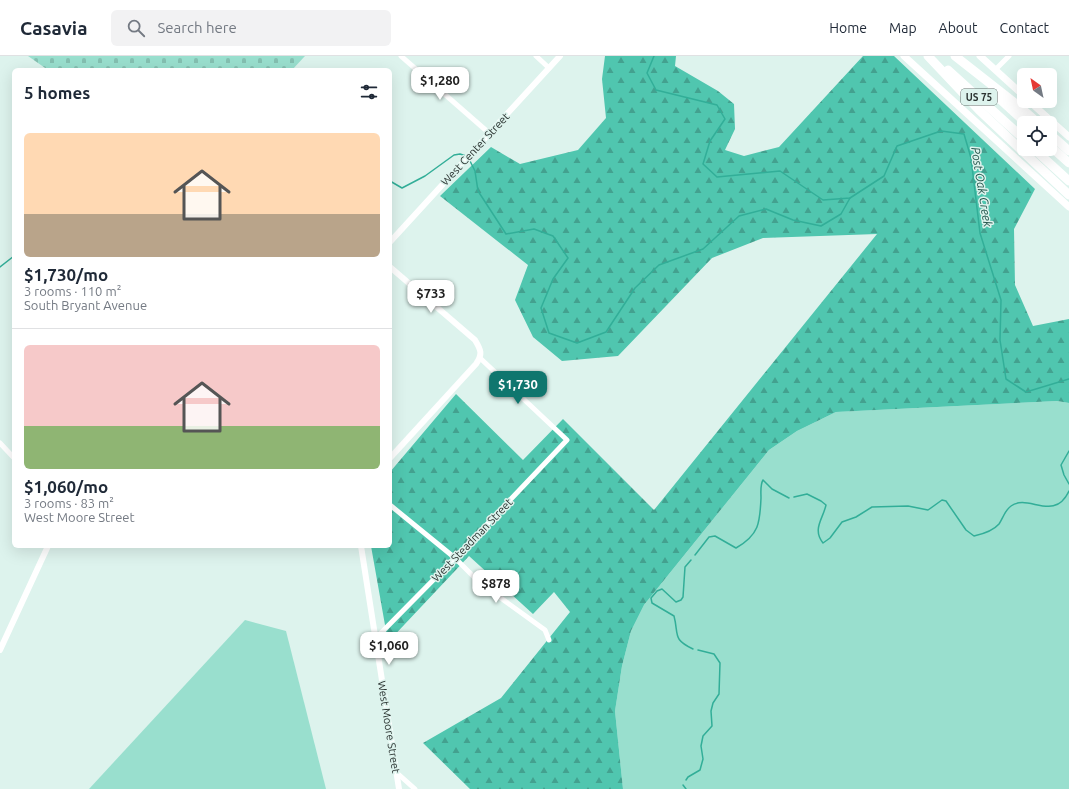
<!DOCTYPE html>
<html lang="en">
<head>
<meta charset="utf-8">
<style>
	:root { --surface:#fff; --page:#f2f2f3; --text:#1f2937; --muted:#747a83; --line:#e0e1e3; --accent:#0f766e }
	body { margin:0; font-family:Ubuntu,sans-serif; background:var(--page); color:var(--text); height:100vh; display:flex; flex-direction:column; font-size:15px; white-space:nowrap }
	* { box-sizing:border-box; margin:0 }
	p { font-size:13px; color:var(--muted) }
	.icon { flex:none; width:22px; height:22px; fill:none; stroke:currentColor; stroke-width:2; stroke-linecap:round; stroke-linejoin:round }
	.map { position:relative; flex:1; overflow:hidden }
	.sheet { position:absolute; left:12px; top:12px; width:380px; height:480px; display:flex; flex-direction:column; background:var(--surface); border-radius:6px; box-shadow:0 4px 16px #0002 }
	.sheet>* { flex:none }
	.needle { width:26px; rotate:327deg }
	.fabs { position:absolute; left:1017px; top:12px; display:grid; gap:8px }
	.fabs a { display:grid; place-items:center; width:40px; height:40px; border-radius:6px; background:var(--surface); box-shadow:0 4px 16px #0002; font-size:20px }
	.price { position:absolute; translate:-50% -34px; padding:0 9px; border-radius:8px; background:#fff; color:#222; font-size:13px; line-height:26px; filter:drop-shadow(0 1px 2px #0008) }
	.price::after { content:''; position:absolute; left:50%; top:24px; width:12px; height:9px; margin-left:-6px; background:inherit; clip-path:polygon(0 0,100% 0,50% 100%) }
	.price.active { background:var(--accent); color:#fff }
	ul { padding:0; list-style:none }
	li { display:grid; align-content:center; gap:8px; height:212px; padding:0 12px }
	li+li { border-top:1px solid var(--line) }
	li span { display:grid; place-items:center; height:124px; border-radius:6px; color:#555 }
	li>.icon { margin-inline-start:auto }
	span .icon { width:72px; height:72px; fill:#fffc; stroke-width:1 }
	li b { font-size:17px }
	h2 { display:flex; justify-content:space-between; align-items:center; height:48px; padding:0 12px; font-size:17px }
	header { display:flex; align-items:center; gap:24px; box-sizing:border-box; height:56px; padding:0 20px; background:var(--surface); border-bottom:1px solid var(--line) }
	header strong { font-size:19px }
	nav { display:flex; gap:22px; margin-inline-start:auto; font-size:14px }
	.search { width:280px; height:36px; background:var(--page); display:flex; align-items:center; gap:10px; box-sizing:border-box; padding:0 14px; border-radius:6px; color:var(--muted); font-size:15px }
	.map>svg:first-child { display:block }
</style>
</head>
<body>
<header>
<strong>Casavia</strong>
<div class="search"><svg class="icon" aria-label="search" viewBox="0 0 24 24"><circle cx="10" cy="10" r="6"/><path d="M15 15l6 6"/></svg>Search here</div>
<nav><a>Home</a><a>Map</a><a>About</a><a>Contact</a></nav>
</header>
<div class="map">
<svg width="1069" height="733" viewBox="0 0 1069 733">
	<defs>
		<pattern id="forest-firs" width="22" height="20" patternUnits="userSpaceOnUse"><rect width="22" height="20" fill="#50c6af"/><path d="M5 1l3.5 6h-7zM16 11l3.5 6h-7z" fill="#43a18f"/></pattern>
		<pattern id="cemetery-stones" width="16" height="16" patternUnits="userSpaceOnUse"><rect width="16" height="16" fill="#99dfce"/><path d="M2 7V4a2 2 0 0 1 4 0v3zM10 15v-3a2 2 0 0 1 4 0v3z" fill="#84c0b1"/></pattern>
	</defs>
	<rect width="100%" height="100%" fill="#ddf3ed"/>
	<g fill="#99dfce">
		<path d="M1057,345L1069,347V733H623L615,655L622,610L631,575L644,549L769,394L797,375L836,356Z"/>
		<path d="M245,564L286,575L326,733H89Z"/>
	</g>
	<path fill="url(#forest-firs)" d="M605,0H676L675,10L718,35L734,48L735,73L725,94L744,100L779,91L863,0H894L1035,133L1014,173L1015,229L1033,270L1069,263V347L1057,345L836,356L797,375L769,394L644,549L631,575L622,610L615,655L623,733H470L423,687L501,642L570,556L554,536L533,558L469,500L388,586L371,490H390V416L456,338L523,404L563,363L654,454L877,178L763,182L712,202L618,300L562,305L533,281L515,244L528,209L440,140L491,91L520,108L578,94L606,62L602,23Z"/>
	<path fill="url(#cemetery-stones)" d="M28,0H305L292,14H48Z"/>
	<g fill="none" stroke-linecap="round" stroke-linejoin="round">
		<g stroke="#32ae98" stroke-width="1.5">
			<path d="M654,0L647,17L656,34L717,49L725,63L710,85L703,108L717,121L780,115L823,144L850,142L884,120L897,90L941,75L964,78L971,102L980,177L1001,244L1000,284L1006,323L1026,336L1069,323"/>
			<path d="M469,103L475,115L478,135L506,178L534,173L553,180L568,202L553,223L541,252L549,277L577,287L606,276L635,232L659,209L703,193L739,160L766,153L793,164L821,170L841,158L850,142"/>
			<path d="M390,125L402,132L425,120L454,99L460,98L466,100"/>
			<path d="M0,211L14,200"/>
			<path d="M1069,395L1061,409L1064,419L1069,428"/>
			<path d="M794,441L807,438L821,445L826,449C823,463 812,473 823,487L830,482L842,466L856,461L872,451L908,450L928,454L942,444L946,445L966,474L974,480C983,478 993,475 999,468C1003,462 1005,454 1011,450C1028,437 1054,467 1069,435"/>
			<path d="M695,499L709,481L715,480L736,492C759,479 760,467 761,442C761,436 760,429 763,424L772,433L789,442"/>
			<path d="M691,504L685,511L683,541L681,544L676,546L662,533L657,535L651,542L652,547L674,560C679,579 672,583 693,593"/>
			<path d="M686,724L688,721L700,714L703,703L701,690L703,680L712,670L711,655L713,647L719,638L720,607L714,598L698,594"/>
			<path d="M683,729L686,733"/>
		</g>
		<g stroke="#fff" stroke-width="5">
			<path d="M401,0L489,77"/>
			<path d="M536,0L549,12"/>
			<path d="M995,14L1009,0"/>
			<path d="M0,387L14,402"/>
			<path d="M390,449L455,502L480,527L545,574L549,584"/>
			<path d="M375,583L455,502L567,384L480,302"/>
			<path d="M397,717L415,733"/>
		</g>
		<g stroke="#fff" stroke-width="6">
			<path d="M390,186L560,0"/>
			<path d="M390,211L475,284C481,294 483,298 476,308L390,402"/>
			<path d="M361,490L399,733"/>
			<path d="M0,594L48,490"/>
		</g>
		<g stroke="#fff" stroke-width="7">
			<path d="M904,0L1069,151"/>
			<path d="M980,0L1024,40"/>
			<path d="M1029,45L1069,81"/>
		</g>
		<g stroke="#fff" stroke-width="9">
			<path d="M928,0L979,54L1069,139"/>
			<path d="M955,0L1020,51L1038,67"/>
			<path d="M948,14L1024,83"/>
			<path d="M991,35L1026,67"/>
			<path d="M1050,78L1069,95"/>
			<path d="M1050,90L1069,107"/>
			<path d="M1034,93L1069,125"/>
		</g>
	</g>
	<g text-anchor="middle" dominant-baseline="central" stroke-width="3" stroke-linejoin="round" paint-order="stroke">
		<rect fill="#ddf3ed" stroke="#606d69" stroke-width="1" x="961" y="33" width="36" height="16" rx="3"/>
		<g font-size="10" font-weight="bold" fill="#2b3331">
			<text x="979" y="41">US 75</text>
		</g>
		<g font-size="11" fill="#2b3331" stroke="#ddf3ed">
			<text transform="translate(475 93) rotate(-47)">West Center Street</text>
			<text transform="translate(472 484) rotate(-46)">West Steadman Street</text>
			<text transform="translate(389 671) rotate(81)">West Moore Street</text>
		</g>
		<g font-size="12" font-style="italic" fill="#215349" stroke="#ddf3ed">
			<text transform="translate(982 131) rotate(81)">Post Oak Creek</text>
		</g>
	</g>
</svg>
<div class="fabs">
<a><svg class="needle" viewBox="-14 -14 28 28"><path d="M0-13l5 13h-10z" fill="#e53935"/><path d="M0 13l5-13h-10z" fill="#747a83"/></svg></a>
<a><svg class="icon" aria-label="locate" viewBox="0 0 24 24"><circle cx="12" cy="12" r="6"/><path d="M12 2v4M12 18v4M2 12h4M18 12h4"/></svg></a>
</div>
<b class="price" style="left:440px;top:45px">$1,280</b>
<b class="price" style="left:431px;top:258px">$733</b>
<b class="price active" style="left:518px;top:349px">$1,730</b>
<b class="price" style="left:496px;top:548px">$878</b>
<b class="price" style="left:389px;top:610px">$1,060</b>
<section class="sheet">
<h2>5 homes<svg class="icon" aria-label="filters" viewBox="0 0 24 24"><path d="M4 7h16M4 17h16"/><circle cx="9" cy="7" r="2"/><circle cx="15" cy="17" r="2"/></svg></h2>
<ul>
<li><span style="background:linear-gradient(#ffd9b3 65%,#b9a48a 0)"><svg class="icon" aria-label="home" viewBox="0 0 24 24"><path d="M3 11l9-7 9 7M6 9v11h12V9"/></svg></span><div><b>$1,730/mo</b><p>3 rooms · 110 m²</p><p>South Bryant Avenue</p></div></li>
<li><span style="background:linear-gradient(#f6c9c9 65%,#8fb573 0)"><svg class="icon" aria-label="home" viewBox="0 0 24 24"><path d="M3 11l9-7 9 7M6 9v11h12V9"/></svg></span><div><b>$1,060/mo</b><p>3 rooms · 83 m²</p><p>West Moore Street</p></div></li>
</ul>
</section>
</div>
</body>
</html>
